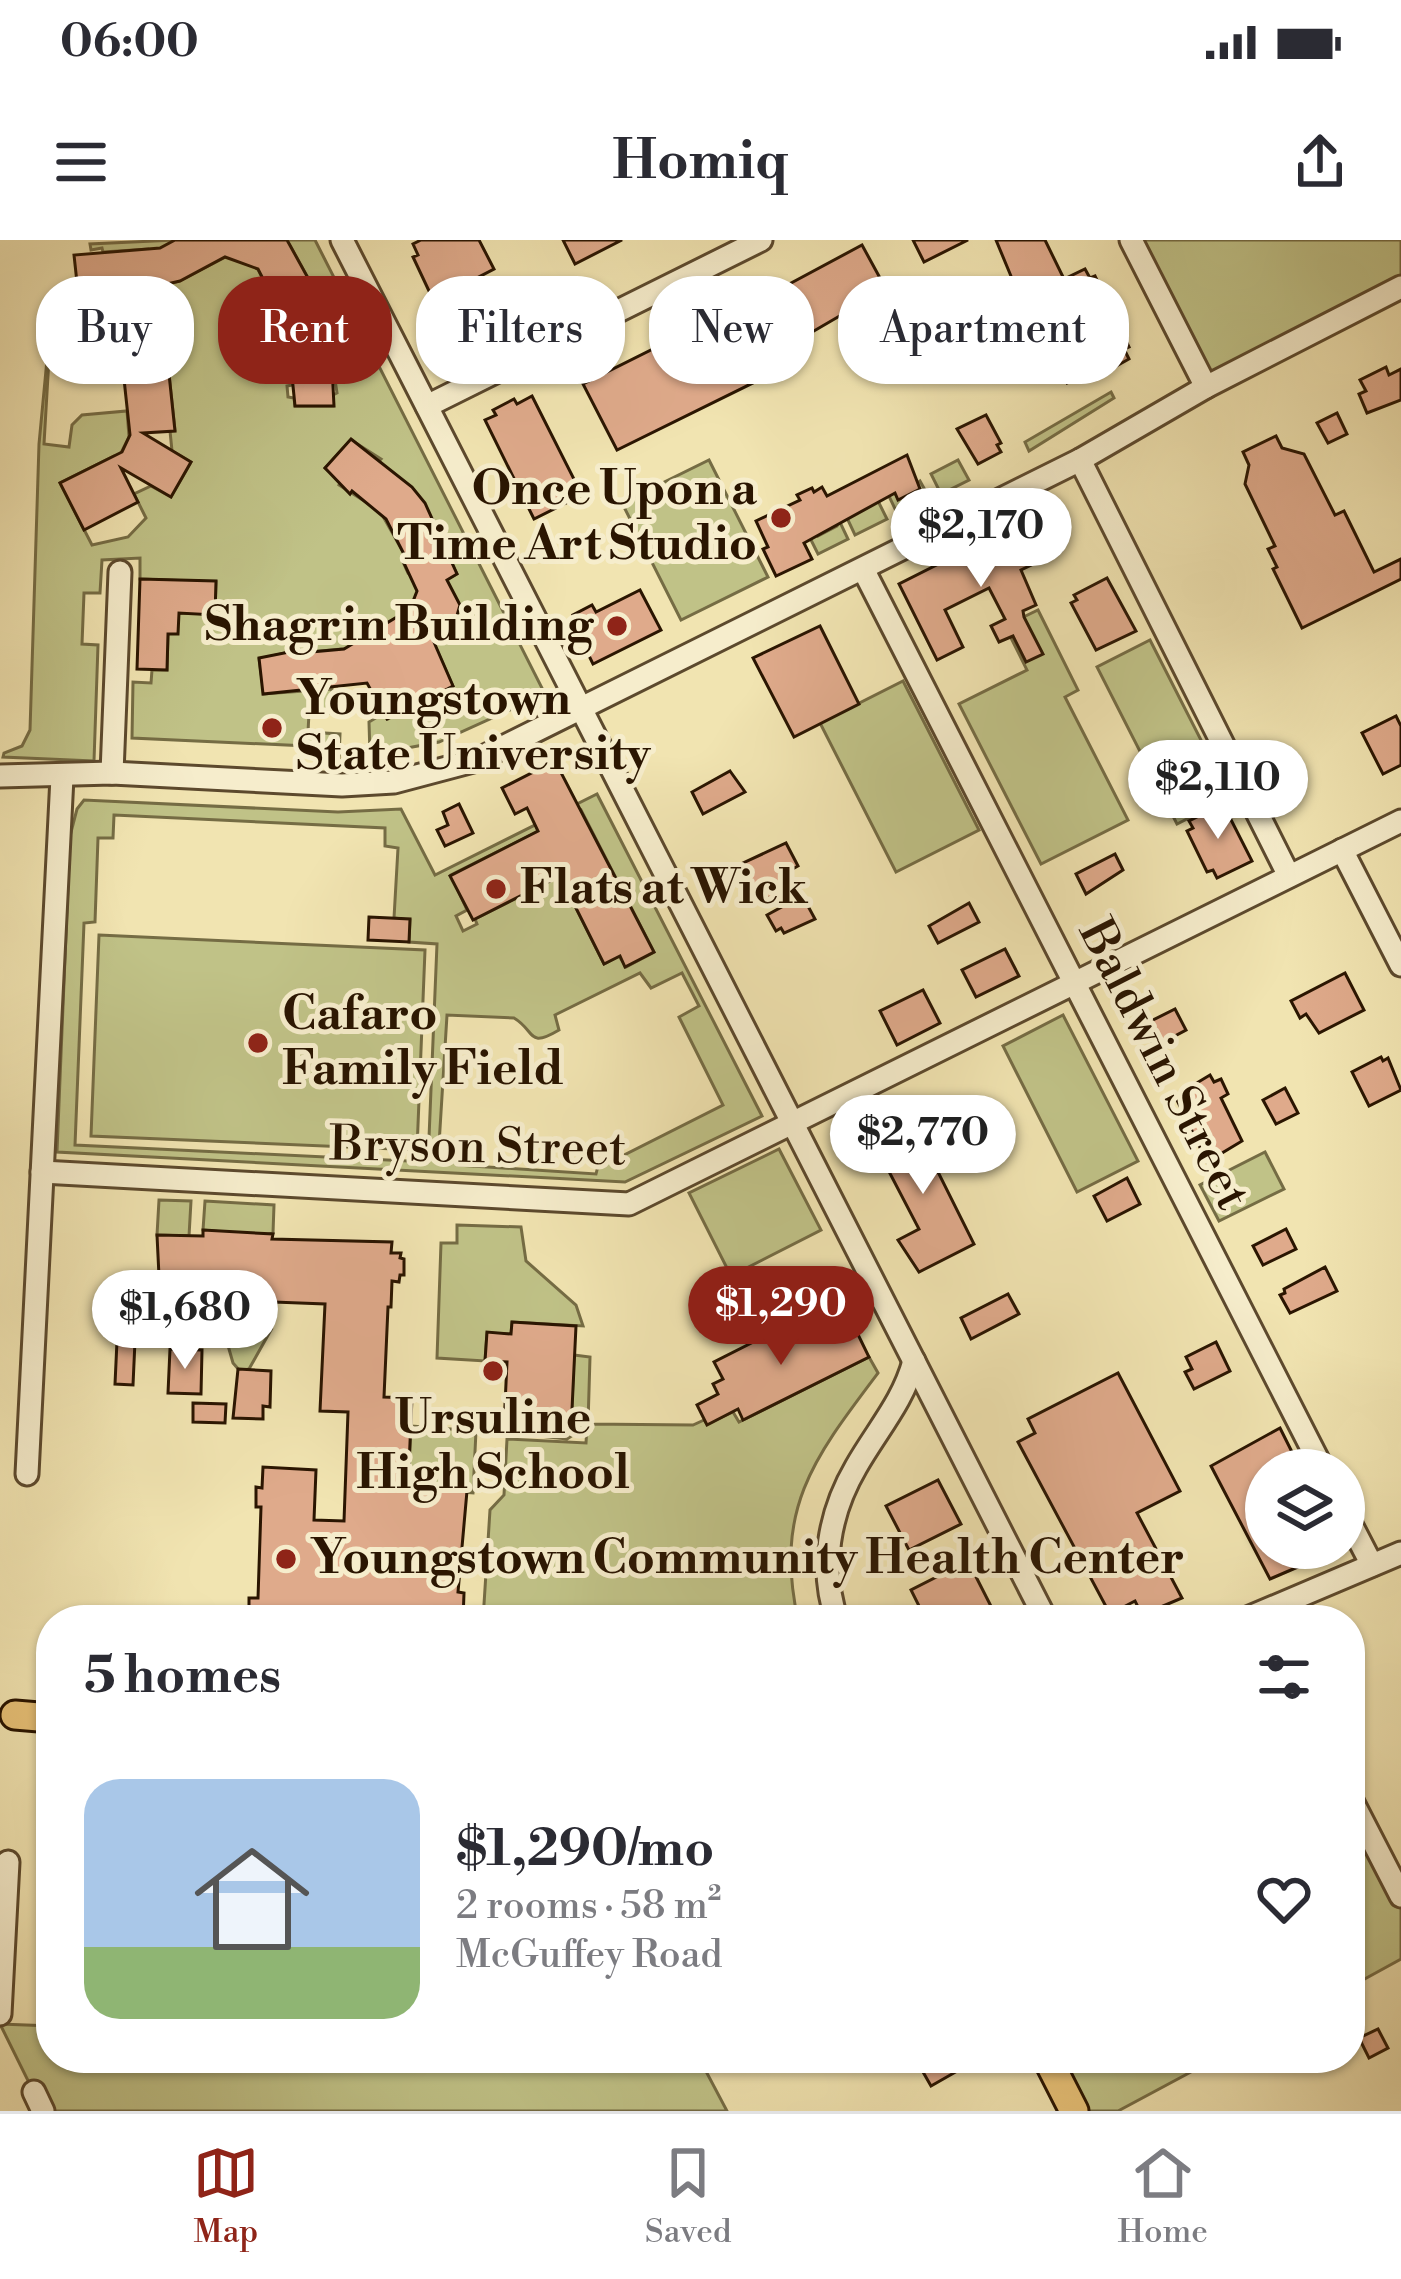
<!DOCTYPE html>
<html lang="en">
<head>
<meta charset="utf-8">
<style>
	:root { --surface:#fff; --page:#f7f7f7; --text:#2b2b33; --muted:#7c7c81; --line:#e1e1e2; --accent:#8f2418 }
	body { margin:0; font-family:"Libre Bodoni",serif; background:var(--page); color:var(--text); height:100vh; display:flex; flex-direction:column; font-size:45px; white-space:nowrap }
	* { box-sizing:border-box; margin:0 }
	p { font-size:39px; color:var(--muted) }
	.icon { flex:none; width:66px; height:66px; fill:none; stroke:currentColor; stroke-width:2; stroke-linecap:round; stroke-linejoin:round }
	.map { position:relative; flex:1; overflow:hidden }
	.drawer { position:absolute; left:36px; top:1365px; width:1329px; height:468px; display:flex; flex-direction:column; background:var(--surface); border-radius:48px; box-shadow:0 3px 9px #0004 }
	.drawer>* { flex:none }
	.top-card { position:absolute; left:36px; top:36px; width:1329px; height:108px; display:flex; gap:24px }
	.buttons { position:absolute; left:1245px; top:1209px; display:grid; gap:24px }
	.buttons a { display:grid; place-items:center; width:120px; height:120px; border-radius:50%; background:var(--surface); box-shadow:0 3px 9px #0004; font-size:60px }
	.price { position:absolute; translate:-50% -102px; padding:0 27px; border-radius:42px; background:#fff; color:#222; font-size:39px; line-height:78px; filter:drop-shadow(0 3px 6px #0008) }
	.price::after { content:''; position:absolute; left:50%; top:72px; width:36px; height:27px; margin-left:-18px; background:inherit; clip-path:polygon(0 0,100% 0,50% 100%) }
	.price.on { background:var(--accent); color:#fff }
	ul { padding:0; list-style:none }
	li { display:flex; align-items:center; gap:36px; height:300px; padding:0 48px }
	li+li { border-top:3px solid var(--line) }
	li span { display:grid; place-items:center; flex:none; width:336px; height:240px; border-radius:36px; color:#555 }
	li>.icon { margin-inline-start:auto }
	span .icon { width:144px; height:144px; fill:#fffc; stroke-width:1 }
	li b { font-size:51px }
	h2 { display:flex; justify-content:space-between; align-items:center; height:144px; padding:0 48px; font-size:51px }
	.chip { padding:0 42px; border-radius:48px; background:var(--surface); box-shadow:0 3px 9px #0004; font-size:42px; line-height:108px }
	.chip.on { background:var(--accent); color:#fff }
	.status { display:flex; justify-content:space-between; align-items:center; height:84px; padding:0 60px; background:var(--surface); direction:ltr }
	.status svg { height:33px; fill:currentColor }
	header { display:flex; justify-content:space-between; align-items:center; height:156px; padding:0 48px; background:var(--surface); font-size:54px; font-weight:700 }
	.tabs { display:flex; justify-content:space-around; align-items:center; height:168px; border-top:3px solid var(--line); background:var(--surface); font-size:33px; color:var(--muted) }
	.tabs a { display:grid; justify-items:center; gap:6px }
	.tabs .on { color:var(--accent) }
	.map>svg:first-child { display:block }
</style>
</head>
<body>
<div class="status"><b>06:00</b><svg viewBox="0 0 49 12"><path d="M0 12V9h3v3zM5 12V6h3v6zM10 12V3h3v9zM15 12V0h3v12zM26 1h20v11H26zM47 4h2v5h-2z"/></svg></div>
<header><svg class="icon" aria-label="menu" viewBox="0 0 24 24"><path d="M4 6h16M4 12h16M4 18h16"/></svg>Homiq<svg class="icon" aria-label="share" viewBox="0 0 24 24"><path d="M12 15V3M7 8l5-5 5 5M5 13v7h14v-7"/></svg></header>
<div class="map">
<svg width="1401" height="1871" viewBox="0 0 1401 1871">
	<rect width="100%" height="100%" fill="#f1e4b1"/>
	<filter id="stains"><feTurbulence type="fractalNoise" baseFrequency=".00167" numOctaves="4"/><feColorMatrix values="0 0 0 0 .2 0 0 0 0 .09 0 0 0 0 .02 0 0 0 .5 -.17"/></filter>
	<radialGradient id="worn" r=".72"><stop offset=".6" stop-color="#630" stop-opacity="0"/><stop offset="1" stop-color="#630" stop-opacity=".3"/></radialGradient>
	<g fill="#c0c287" stroke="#756c44" stroke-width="3" fill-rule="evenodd">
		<path d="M175,0L169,7L149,12L148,9L103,12L102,8L91,10L90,4Z"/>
		<path d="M287,0H315L545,454L439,502L370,515L369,482L384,473L388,479L410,466L417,479L443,466L438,454L453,446L428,390L456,378L460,368L454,366L444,341L457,334L447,315L452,312L446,301L442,302L378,222L381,219L351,200L325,228L341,241L339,245L380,271L407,319L403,322L408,333L413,332L421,366L380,386L353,408L299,413L298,410L259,419L264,454L332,449V469L328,474L309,473L308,492L340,494L339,518L308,516L307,506L132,498L133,442L151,443L152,430H167L168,394L179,373L215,374L216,342L140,339V318L102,320L100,353H84L82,404L98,405L94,521L3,517L4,513L22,506L30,490L39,204L52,67L44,204L69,207L72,185L82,175L127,171L129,197L119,217L114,216L60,243L92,305L128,297L146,278L134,254L151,246L171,257L191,222L172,211L170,191L175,190L169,134H161L160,128L131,131V138L124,139L123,132L74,128L77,122L90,120L88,72L77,70L73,65L75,45L78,52L106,54V50L152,47L159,40L160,46L179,41L239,10L250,14L283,78L286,77L292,145L287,146L288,157L294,158L295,166H333V155L337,153L324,67Z"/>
		<path d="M1131,0H1401V47L1206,147Z"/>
		<path d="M1111,152L1114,158L1029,211L1025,202Z"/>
		<path d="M709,220L768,337L681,380L622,263Z"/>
		<path d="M958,220L969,240L941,254L931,234Z"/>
		<path d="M920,241L930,259L898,275L886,250L892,247L898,259Z"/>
		<path d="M875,255L887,279L855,295L847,278Z"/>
		<path d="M797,272L807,275L818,296L837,286L838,278L848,299L818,314Z"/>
		<path d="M1038,370L1078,450L1065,457L1128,580L1041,624L959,464L1027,430L1005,386Z"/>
		<path d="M1150,400L1230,557L1177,584L1097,427Z"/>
		<path d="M903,441L979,590L896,632L820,483Z"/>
		<path d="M597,554L762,876L625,942L57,912L70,596L77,569L84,560L338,572L401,569L435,635ZM581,570L654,712L626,727L619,716L604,724L560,636L475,679L477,684L463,691L456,676L467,670L451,635ZM114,575L385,588V606L398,608L394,678L410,680L409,702L437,704L428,922L75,905L84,683L95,682L98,598H113ZM640,733L651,748L682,733L699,766L679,777L723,865L622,916L599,922L596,934L458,925L459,906L439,905L447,775L514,778C536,791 527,809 559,790L555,775Z"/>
		<path d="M99,695L425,710L417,910L91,896Z"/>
		<path d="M1063,775L1138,921L1077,952L1003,806Z"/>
		<path d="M779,909L821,990L731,1036L689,953Z"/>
		<path d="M1265,912L1284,949L1219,981L1200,945Z"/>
		<path d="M159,960L191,961L189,996L157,995Z"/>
		<path d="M205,961L274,965L273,993L263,996L203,990Z"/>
		<path d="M457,985L521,987L526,1021L576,1065L583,1086L512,1082L511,1094L487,1093L485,1121L437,1118L441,1003H457Z"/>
		<path d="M223,1088L271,1090L249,1129L240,1131L233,1123Z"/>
		<path d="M574,1115L590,1117L588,1184L693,1185L704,1180L707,1184L733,1172L739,1182L869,1117L878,1133C813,1219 774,1269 798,1380H483L490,1270L504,1255L507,1199L586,1203L587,1186L567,1199L500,1192L504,1186L571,1189Z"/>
		<path d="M411,1186L476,1191L473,1253L408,1248Z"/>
		<path d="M1350,1572L1401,1656V1719L1350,1747Z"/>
		<path d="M0,1784L51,1786V1818H699L727,1871H43Z"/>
		<path d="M1047,1818H1217L1118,1871H1074Z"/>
	</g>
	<g fill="#dfaa8b" stroke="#2a1501" stroke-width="3">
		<path d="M175,0H287L324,67L330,87L334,166H295L287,86L258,29L225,17L180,41L154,47L78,52L74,15L160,8Z"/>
		<path d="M421,0H479L494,29L475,39L501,89L450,115L429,74L438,70L413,17L418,15L413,4Z"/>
		<path d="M563,0H622L575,24Z"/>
		<path d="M913,0H968L924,22Z"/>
		<path d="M996,0H1045L1064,39L1085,29L1090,38L1095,36L1129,107L1124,109L1129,119L1104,133L1101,127L1067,143L1063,136L1057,140L1043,113L1048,110L1028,71L1031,70L1016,40L1013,41Z"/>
		<path d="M862,5L886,49L807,95L804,90L760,113L771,134L617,210L583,144L737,67L739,71Z"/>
		<path d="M877,95L889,119L865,131L853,107Z"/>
		<path d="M1386,127L1389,135L1401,129V160L1367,173L1359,154L1366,151L1360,140Z"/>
		<path d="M161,128V134H169L175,191L143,193L191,222L171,257L121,228L138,262L84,290L60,243L122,212L130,195L124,139L131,138L130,131Z"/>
		<path d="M532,156L582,255L534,279L485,180L496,175L493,170L514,159L517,164Z"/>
		<path d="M1337,173L1347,194L1328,203L1317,183Z"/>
		<path d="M986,175L1001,203L997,205L1001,212L978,224L957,189Z"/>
		<path d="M1276,196L1282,208L1304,214L1335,275L1344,271L1374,332L1401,319V339L1302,388L1273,329L1277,327L1268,309L1275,306L1245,244L1249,225L1243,212Z"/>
		<path d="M351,199L412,247L425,263L457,334L447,340L460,365L456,379L430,393L453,446L438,454L444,466L417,479L410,466L387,479L367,443L263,454L259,418L299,410V413L344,409L410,369L417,351L403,321L407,320L386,279L352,251L350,254L325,228Z"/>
		<path d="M907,215L920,249L898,260L895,253L804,303L812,319L776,336L763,309L768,307L756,281L800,260L797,255L812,248L814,252L822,247L827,256Z"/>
		<path d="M1048,286L1061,311L1021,330L1036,365L1023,371L1024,377L1043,414L1026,422L1013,396L999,402L991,386L1005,379L989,348L945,370L963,407L937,420L899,344L1002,292L1009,305Z"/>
		<path d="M1107,338L1136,391L1096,410L1071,363L1077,360L1074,355Z"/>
		<path d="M140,339L216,341L215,375L179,373L178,394H168L167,430L137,429Z"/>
		<path d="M640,350L661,390L593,424L573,383L576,381L573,375L592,365L596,372Z"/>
		<path d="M820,386L859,464L794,497L753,418Z"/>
		<path d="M1396,476L1401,486V525L1383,534L1362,493Z"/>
		<path d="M555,521L654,712L625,727L620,716L604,724L560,636L473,680L450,636L538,591L527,568L515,574L502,548Z"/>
		<path d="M730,531L745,552L703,574L692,552Z"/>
		<path d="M459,564L473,593L445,606L437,590L448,585L443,572Z"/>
		<path d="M1223,564L1252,621L1217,638L1213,630L1207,632L1187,591L1193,588L1189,581Z"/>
		<path d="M786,603L798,626L789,631L815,679L784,693L781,688L776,691L767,675L787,664L749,652L741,636V624Z"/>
		<path d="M1115,614L1123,630L1086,654L1076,634Z"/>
		<path d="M969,663L979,682L938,703L929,686Z"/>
		<path d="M369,677L410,679L409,702L368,700Z"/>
		<path d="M1005,709L1019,736L976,757L962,730Z"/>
		<path d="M1345,733L1364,770L1319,793L1306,774L1300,778L1291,761Z"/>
		<path d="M923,750L940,783L897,805L880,771Z"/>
		<path d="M1175,769L1186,790L1154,807L1143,785Z"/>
		<path d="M1381,817L1383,821L1388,818L1401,850L1369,866L1352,832Z"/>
		<path d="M1210,835L1214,842L1221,839L1228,854L1221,858L1242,901L1207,922L1175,856Z"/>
		<path d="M1285,848L1298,873L1276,884L1263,860Z"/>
		<path d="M920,878L930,896L922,900L974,1004L919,1032L898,1000L919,989L872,899Z"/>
		<path d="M1127,938L1140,964L1107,981L1094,956Z"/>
		<path d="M1286,989L1296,1009L1263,1025L1253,1006Z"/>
		<path d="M203,990L273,994L272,999L392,1002L391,1013H401L400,1018L404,1019V1035H400L399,1042L392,1041L391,1067H388L384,1157L412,1158L408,1248L467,1251L458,1352L464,1353L463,1380H256V1375H249V1358H258L261,1267H256V1247L262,1248L263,1227L316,1230L314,1280L344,1281L348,1172L320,1171L325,1064L274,1062L270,1084L227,1083L228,1074H220L222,1047L201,1046V1038L159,1036L157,995L203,996Z"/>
		<path d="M1325,1027L1337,1051L1290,1073L1280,1055L1285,1053L1284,1049Z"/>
		<path d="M1008,1054L1019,1074L971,1099L961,1078Z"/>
		<path d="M849,1076L869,1117L743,1180L738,1169L707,1185L697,1165L718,1154L713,1144L723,1139L714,1122L793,1082L802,1100Z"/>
		<path d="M512,1082L576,1086L571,1190L504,1186L507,1122L485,1121L487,1092L511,1094Z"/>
		<path d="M117,1101H135L133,1145L115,1144Z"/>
		<path d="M1216,1102L1230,1131L1194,1149L1185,1132L1192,1129L1186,1117Z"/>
		<path d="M170,1109L202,1110L201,1154L168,1153Z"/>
		<path d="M238,1129L271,1131L270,1167L263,1166V1179L233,1178Z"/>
		<path d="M1118,1133L1180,1251L1137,1273L1182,1358L1142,1375L1135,1361L1110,1374L1018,1202L1035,1193L1028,1179Z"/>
		<path d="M193,1163L226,1164L225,1183L193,1182Z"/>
		<path d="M1280,1188L1301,1230H1266V1308H1342L1270,1339L1211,1226Z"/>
		<path d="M938,1240L961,1284L909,1310L886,1266Z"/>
		<path d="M968,1321L998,1380H926L911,1350Z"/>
		<path d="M1378,1789L1388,1808L1369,1818L1359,1798Z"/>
		<path d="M915,1818H980L931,1846Z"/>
	</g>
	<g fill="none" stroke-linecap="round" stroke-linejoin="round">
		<g stroke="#5c492d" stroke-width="27">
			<g id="minor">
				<path d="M342,0L1046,1380"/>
				<path d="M1131,0L1206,147"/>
				<path d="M427,166L761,0"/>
				<path d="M1080,220L1289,636"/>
				<path d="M863,329L1323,1230"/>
				<path d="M112,533L120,332"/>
				<path d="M0,536L112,533L342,545L394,542L477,520L1080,220L1206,147L1401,47"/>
				<path d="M1342,610L1401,725"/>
				<path d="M42,932L629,964L1401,581"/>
				<path d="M27,1234L62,537"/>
				<path d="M1344,1271L1372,1325"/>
				<path d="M837,1380C819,1329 829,1273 856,1227C877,1190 903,1162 914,1121"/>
				<path d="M1243,1380L1401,1313"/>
				<path d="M1350,1557L1401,1656"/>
				<path d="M0,1774L8,1622"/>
				<path d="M34,1852L43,1871"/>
			</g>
		</g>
		<g stroke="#2a1501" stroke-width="33">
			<g id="major">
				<path d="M15,1475L51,1478"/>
				<path d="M1047,1818L1074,1871"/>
			</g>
		</g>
		<use href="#minor" stroke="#f6edcc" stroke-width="21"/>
		<use href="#major" stroke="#e8c278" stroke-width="27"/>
	</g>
	<g fill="#8f2418" stroke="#f6edcc" stroke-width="4.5">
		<circle cx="781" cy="278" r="12"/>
		<circle cx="617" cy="386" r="12"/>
		<circle cx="272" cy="488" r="12"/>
		<circle cx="496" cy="649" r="12"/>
		<circle cx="258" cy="803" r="12"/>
		<circle cx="493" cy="1131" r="12"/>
		<circle cx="286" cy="1319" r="12"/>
	</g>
	<g text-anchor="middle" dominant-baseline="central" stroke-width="10" stroke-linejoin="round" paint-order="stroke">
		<g font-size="48" font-weight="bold" fill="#2a1501" stroke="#f6edcc" text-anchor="start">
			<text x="757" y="250" text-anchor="end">Once Upon a<tspan x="757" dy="55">Time Art Studio</tspan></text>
			<text x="593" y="386" text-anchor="end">Shagrin Building</text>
			<text x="296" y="460">Youngstown<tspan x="296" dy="55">State University</tspan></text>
			<text x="520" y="649">Flats at Wick</text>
			<text x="282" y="775">Cafaro<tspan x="282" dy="55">Family Field</tspan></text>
			<text x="493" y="1179" text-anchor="middle">Ursuline<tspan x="493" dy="55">High School</tspan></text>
			<text x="310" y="1319">Youngstown Community Health Center</text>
		</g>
		<g font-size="48" fill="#2a1501" stroke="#f6edcc">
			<text transform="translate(1163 825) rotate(63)">Baldwin Street</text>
			<text transform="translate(478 908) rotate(1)">Bryson Street</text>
		</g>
	</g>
	<rect width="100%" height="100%" filter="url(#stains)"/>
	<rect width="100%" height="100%" fill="url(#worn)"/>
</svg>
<div class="buttons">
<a><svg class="icon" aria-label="layers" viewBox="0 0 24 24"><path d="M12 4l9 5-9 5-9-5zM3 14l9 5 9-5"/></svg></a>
</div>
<b class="price" style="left:981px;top:350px">$2,170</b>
<b class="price" style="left:1218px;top:602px">$2,110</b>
<b class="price" style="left:923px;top:957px">$2,770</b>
<b class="price on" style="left:781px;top:1128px">$1,290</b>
<b class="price" style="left:185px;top:1132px">$1,680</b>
<div class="top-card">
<a class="chip">Buy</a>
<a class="chip on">Rent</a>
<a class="chip">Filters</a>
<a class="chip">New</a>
<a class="chip">Apartment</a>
</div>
<section class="drawer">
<h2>5 homes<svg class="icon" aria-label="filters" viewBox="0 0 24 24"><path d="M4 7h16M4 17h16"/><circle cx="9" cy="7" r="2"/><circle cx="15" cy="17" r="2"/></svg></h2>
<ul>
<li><span style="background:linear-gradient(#a9c7e8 70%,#8fb573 0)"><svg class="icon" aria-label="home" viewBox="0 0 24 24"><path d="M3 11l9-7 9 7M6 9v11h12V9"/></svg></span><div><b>$1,290/mo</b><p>2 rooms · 58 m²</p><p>McGuffey Road</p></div><svg class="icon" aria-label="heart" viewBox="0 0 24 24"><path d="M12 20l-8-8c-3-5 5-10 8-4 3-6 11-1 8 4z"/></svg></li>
</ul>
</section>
</div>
<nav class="tabs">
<a class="on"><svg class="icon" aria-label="map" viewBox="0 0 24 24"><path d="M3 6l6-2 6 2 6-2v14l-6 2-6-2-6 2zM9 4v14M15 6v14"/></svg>Map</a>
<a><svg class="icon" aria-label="saved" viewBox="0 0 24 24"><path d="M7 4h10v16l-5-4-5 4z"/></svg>Saved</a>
<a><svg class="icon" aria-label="home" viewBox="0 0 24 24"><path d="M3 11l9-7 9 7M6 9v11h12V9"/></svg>Home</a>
</nav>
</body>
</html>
